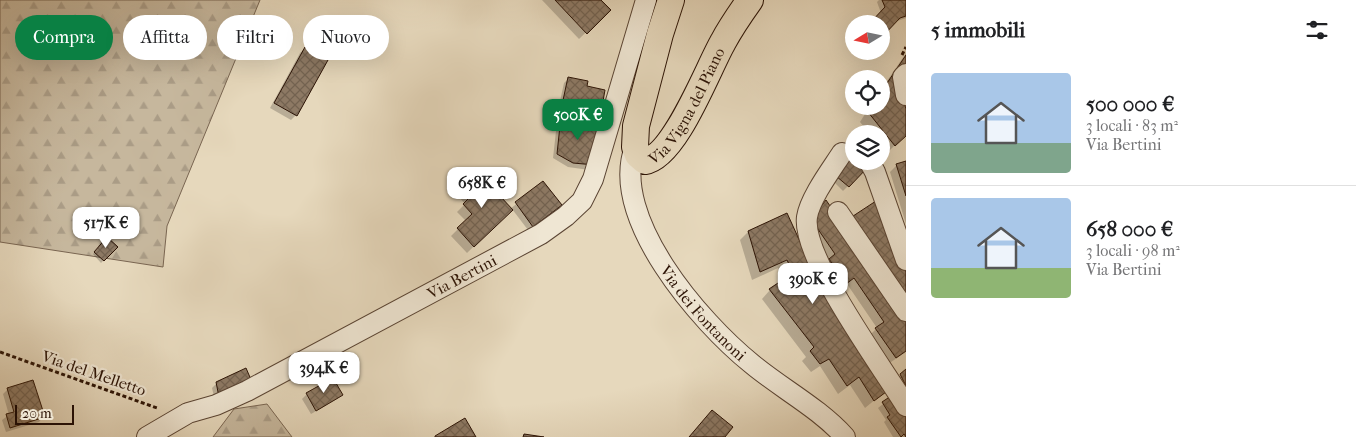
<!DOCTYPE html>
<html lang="it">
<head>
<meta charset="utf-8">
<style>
	:root { --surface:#fff; --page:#f2f2f2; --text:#202124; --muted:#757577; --line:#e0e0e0; --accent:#0b8043 }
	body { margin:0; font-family:"IM FELL French Canon",serif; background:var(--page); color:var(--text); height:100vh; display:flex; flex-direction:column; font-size:19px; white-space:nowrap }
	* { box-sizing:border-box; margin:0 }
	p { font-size:16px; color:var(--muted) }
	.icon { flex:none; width:28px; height:28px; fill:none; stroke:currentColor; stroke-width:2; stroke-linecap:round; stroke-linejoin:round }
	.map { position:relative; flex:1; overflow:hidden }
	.sheet { display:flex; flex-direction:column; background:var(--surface); width:450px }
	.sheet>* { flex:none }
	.top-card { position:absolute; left:15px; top:15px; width:475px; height:45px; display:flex; gap:10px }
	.needle { width:32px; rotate:260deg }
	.tools { position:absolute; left:845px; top:15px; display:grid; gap:10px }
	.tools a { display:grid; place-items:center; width:45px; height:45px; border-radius:50%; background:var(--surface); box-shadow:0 5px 20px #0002; font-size:25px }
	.scale { position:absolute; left:15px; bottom:12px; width:59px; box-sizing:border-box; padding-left:5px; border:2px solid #2c1305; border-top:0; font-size:14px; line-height:18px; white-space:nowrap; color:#2c1305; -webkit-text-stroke:4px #efe6d3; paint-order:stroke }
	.price { position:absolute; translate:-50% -42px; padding:0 11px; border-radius:10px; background:#fff; color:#222; font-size:16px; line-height:32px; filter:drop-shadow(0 1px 2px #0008) }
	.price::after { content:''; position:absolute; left:50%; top:30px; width:15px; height:11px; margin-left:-8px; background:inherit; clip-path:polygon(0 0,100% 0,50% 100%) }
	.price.selected { background:var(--accent); color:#fff }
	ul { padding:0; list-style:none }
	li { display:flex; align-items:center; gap:15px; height:125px; padding:0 25px }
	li+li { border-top:1px solid var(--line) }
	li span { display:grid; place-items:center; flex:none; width:140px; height:100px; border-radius:5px; color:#555 }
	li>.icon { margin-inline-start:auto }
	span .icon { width:60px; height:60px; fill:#fffc; stroke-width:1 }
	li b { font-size:21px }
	h2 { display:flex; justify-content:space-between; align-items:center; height:60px; padding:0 25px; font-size:21px }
	.tag { padding:0 18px; border-radius:22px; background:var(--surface); box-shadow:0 5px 20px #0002; font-size:18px; line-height:45px }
	.tag.selected { background:var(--accent); color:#fff }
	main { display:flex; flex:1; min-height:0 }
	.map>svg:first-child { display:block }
</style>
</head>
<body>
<main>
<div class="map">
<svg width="906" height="437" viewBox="0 0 906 437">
	<defs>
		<pattern id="forest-firs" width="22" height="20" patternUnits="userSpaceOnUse" patternTransform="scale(1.25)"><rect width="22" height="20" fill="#c6b79d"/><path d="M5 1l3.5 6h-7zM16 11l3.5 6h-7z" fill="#aa9c86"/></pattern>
		<pattern id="building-cross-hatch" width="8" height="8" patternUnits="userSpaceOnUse" patternTransform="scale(1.25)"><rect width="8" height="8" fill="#8d7964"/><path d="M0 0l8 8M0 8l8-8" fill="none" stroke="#736250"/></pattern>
	</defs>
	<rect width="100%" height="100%" fill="#e6d8bc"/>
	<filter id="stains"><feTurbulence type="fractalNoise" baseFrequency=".004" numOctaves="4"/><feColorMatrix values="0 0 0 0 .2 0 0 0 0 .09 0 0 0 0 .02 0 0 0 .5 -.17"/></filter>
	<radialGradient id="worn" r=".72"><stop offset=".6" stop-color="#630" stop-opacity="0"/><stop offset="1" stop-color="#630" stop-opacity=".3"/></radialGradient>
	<g fill="url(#forest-firs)" stroke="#796551">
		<path d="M0,0H260L167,226L163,267L0,242Z"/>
		<path d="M267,404L292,437H213L234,409Z"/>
	</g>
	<g fill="#0003">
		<path d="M542,0H599L609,10L579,39Z"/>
		<path d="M879,0H906V18L894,22L881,36V13L877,2Z"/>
		<path d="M305,48L296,115L291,120L270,108L300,53Z"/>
		<path d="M906,53V72L899,77L906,113V134L886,154L881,148V134H870L860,122L870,106H881V90Z"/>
		<path d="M569,78L586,87L599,117L594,122L586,120L589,170L568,167L553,158L557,122L561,117L574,118L575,113L558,110L564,83Z"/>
		<path d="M854,161L867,167L843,191L833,181Z"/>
		<path d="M906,162V224L890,172L897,165Z"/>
		<path d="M475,171L510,209L543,183L555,210L528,230L512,209L467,253L451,236L466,221L457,212L465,204L454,191Z"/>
		<path d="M787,215L822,292L888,389L865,408L850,385L838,394L820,366L811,372L802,361L806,357L762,299L770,290L784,280L778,268L752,280L740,240L748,232Z"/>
		<path d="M842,226L906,275V352L888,364L869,336L877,328L847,284L838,290L805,227Z"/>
		<path d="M107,239L116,247L101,263L93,254Z"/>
		<path d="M906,369V394L892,384Z"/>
		<path d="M246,370L215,401L212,388L217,383Z"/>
		<path d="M8,389L43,417L39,422L6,432L2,420L9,415L3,394Z"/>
		<path d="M307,394L342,395L337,399L311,414L302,399Z"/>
		<path d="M894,395L906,437H893L884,422L886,420L878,408Z"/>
	</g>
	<g fill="url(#building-cross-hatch)" stroke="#2c1305">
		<path d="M555,0H601L611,10L587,34Z"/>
		<path d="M882,0H906V16L900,18L882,37L881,24H869L885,7Z"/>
		<path d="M305,47L328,60L297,116L274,103Z"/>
		<path d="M906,55V70L900,88L906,109V136L895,146L868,112L872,106H881V92Z"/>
		<path d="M568,77L588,81L587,86L605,90L600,118L578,113L579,109L562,105Z"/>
		<path d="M561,116L587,118V127L599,128L595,165L573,163L557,154Z"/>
		<path d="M854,155V161H864L868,167L849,187L836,176Z"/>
		<path d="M906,161V196L896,164Z"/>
		<path d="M475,169L513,210L474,247L457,228L472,214L463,204L471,196L460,184Z"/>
		<path d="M543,181L562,205L533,227L515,202Z"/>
		<path d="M879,199L906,272V302L847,220Z"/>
		<path d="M826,200L906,318V351L896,358L875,328L884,322L854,278L846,284L829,259L835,254L811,219Z"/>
		<path d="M787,213L823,292L890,389L874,401L859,377L847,386L829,359L820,364L810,351L814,347L769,289L793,273L787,260L760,272L748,231Z"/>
		<path d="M107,237L118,247L104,261L94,252Z"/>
		<path d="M246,368L252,382L219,397L216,382Z"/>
		<path d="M906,369V386L900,374Z"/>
		<path d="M333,378L343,395L316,411L306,393Z"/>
		<path d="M33,380L45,417L10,428L6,414L14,412L7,388Z"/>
		<path d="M894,394L906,412V437L904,434L901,437L887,417L890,415L882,402Z"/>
		<path d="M712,410L733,427L725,437H689Z"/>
		<path d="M465,418L476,437H435V436Z"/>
		<path d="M524,434L544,437H523Z"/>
	</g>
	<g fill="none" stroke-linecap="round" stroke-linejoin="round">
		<g stroke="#5a4433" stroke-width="22">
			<g id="minor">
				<path d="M906,74L903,77L906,95"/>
				<path id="s1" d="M635,147C609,218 700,322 752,364C782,389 819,408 845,437"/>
				<path d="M842,153C831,170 810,198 807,217C801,257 883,368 906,406"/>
				<path d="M869,161L875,172L906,260"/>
				<path d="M838,212L906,311"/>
				<path id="s2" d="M147,437L188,413L216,405L247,391L541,234L566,216L582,201L593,179L646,0"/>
			</g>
		</g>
		<g stroke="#2c1305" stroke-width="28">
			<g id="major">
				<path id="s3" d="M671,0L660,34L636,126L635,147L638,155L645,161C675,157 708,68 723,42C731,27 740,14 750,0"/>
			</g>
		</g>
		<g stroke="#2c1305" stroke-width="3" stroke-dasharray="4 2.5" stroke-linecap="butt">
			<path d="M902,55L906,47"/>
			<path d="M860,112L865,106"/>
			<path d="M0,352L157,408"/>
		</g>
		<use href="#minor" stroke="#efe6d3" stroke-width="20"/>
		<use href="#major" stroke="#e6d8bc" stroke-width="26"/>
	</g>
	<g text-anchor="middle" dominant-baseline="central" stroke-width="4.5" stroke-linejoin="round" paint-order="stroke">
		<g font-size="16" fill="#2c1305" stroke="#efe6d3">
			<text stroke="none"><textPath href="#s3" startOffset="241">Via Vigna del Piano</textPath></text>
			<text stroke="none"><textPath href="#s2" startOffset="354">Via Bertini</textPath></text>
			<text stroke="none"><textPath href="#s1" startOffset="188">Via dei Fontanoni</textPath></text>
			<text transform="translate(94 373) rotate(19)">Via del Melletto</text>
		</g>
	</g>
	<rect width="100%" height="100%" filter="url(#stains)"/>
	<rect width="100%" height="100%" fill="url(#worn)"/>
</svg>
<div class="tools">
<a><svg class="needle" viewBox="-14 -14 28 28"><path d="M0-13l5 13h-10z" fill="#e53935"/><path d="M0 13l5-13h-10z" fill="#757577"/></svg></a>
<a><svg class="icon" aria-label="locate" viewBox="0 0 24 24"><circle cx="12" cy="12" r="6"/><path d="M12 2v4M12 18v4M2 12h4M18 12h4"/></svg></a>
<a><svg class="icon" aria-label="layers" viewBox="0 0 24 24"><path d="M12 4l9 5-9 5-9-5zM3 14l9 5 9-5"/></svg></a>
</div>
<div class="scale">20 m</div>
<b class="price selected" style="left:578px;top:141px">500K €</b>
<b class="price" style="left:482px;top:209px">658K €</b>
<b class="price" style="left:106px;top:249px">517K €</b>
<b class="price" style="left:813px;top:305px">390K €</b>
<b class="price" style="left:324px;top:394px">394K €</b>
<div class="top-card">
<a class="tag selected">Compra</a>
<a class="tag">Affitta</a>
<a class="tag">Filtri</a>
<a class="tag">Nuovo</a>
</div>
</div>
<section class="sheet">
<h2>5 immobili<svg class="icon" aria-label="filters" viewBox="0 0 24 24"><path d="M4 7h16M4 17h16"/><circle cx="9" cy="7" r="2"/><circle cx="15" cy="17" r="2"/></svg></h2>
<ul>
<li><span style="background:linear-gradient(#a9c7e8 70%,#7fa58c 0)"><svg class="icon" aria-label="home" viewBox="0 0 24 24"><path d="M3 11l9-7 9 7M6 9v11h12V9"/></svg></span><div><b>500 000 €</b><p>3 locali · 83 m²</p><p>Via Bertini</p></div></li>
<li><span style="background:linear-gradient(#a9c7e8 70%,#8fb573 0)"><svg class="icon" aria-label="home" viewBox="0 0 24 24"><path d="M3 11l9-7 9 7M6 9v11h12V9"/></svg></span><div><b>658 000 €</b><p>3 locali · 98 m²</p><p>Via Bertini</p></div></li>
</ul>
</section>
</main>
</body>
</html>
